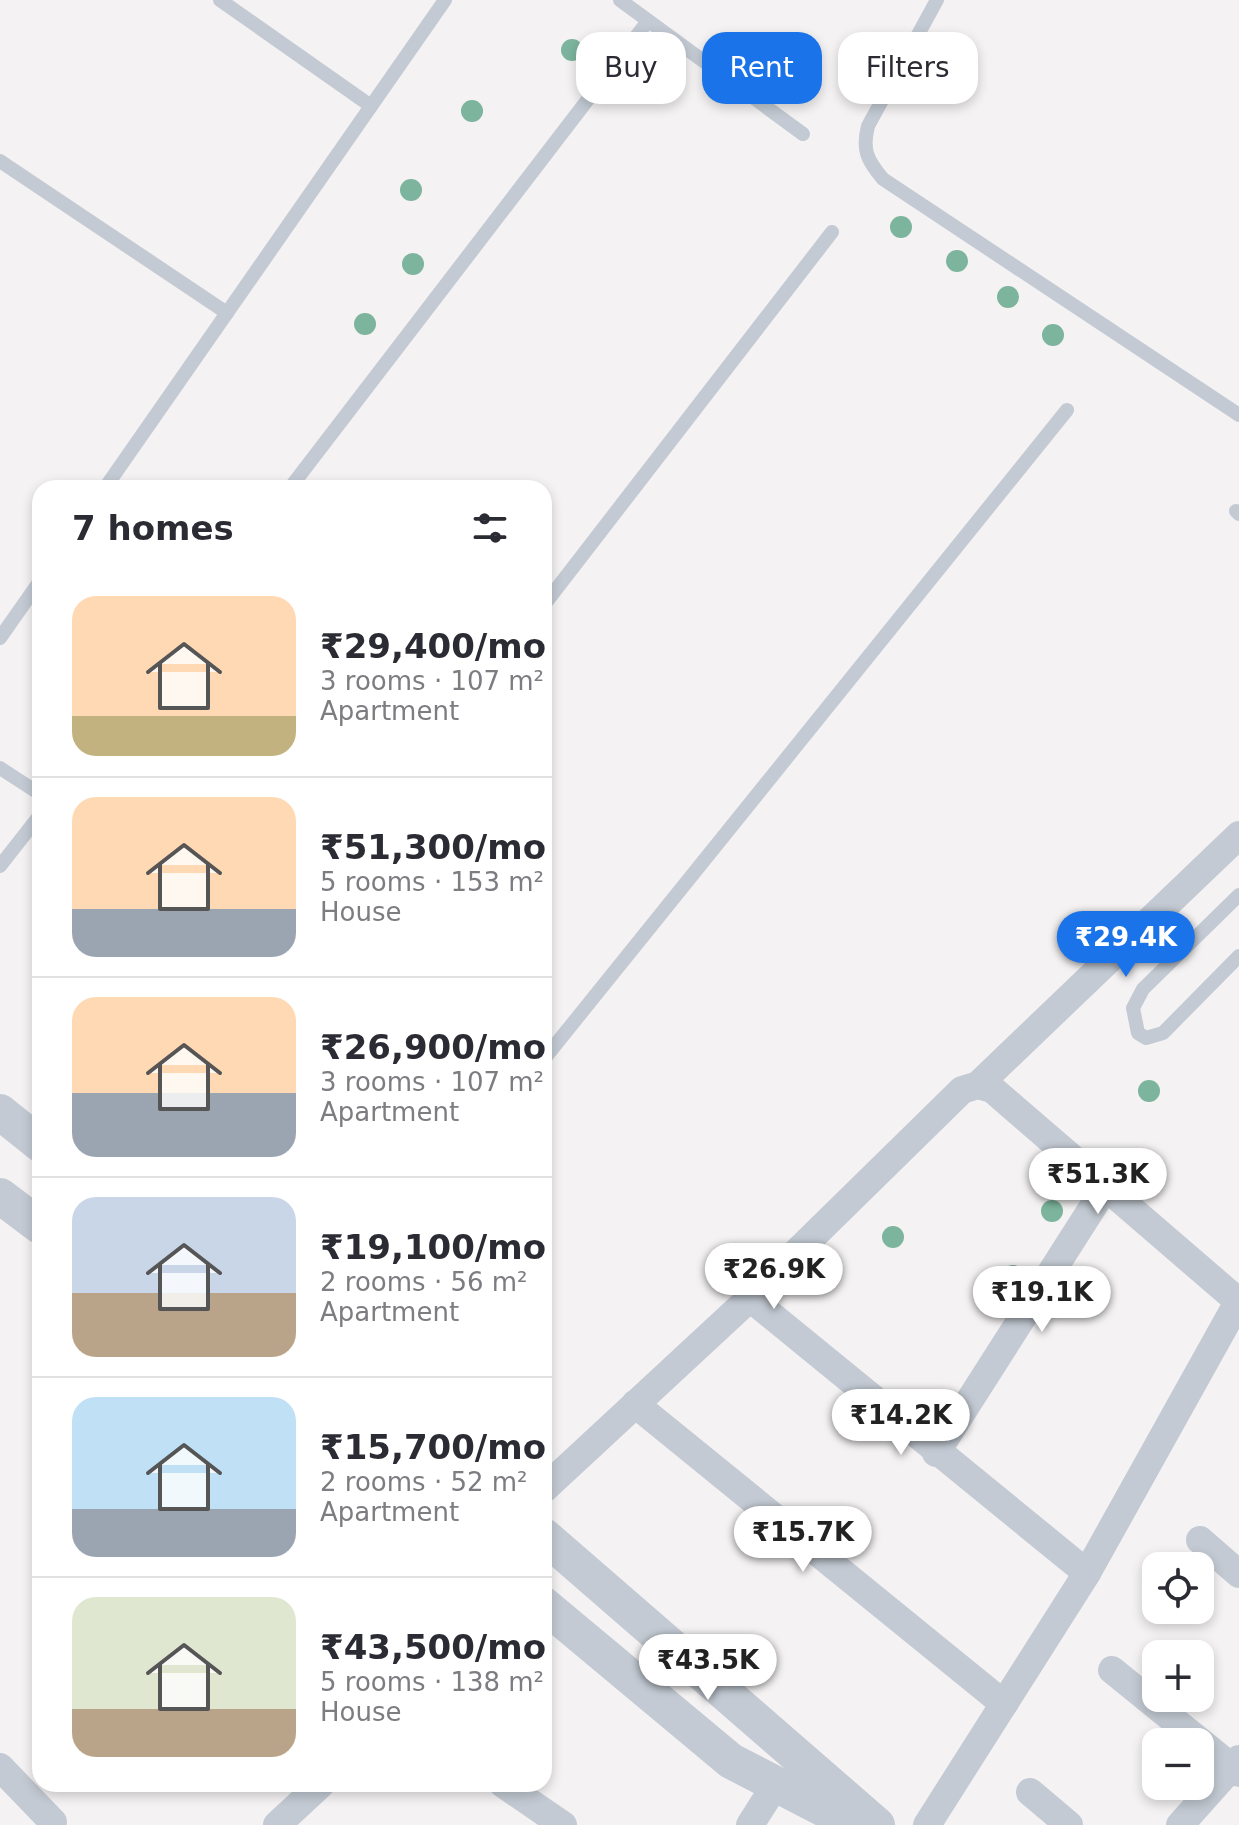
<!DOCTYPE html>
<html lang="en">
<head>
<meta charset="utf-8">
<style>
	:root { --surface:#fff; --page:#f7f7f7; --text:#2b2b33; --muted:#7c7c81; --line:#e1e1e2; --accent:#1a73e8 }
	body { margin:0; font-family:"DejaVu Sans",sans-serif; background:var(--page); color:var(--text); height:100vh; display:flex; flex-direction:column; font-size:30px; white-space:nowrap }
	* { box-sizing:border-box; margin:0 }
	p { font-size:26px; color:var(--muted) }
	.icon { flex:none; width:44px; height:44px; fill:none; stroke:currentColor; stroke-width:2; stroke-linecap:round; stroke-linejoin:round }
	.map { position:relative; flex:1; overflow:hidden }
	.sheet { position:absolute; left:32px; top:480px; width:520px; height:1312px; display:flex; flex-direction:column; background:var(--surface); border-radius:24px; box-shadow:0 4px 12px #0003 }
	.sheet>* { flex:none }
	.banner { position:absolute; left:576px; top:32px; width:542px; height:72px; display:flex; gap:16px }
	.controls { position:absolute; left:1142px; top:1552px; display:grid; gap:16px }
	.controls a { display:grid; place-items:center; width:72px; height:72px; border-radius:16px; background:var(--surface); box-shadow:0 4px 12px #0003; font-size:40px }
	.price { position:absolute; translate:-50% -68px; padding:0 18px; border-radius:28px; background:#fff; color:#222; font-size:26px; line-height:52px; filter:drop-shadow(0 2px 4px #0008) }
	.price::after { content:''; position:absolute; left:50%; top:48px; width:24px; height:18px; margin-left:-12px; background:inherit; clip-path:polygon(0 0,100% 0,50% 100%) }
	.price.current { background:var(--accent); color:#fff }
	ul { padding:0; list-style:none }
	li { display:flex; align-items:center; gap:24px; height:200px; padding:0 40px }
	li+li { border-top:2px solid var(--line) }
	li span { display:grid; place-items:center; flex:none; width:224px; height:160px; border-radius:24px; color:#555 }
	li>.icon { margin-inline-start:auto }
	span .icon { width:96px; height:96px; fill:#fffc; stroke-width:1 }
	li b { font-size:34px }
	h2 { display:flex; justify-content:space-between; align-items:center; height:96px; padding:0 40px; font-size:34px }
	.pill { padding:0 28px; border-radius:24px; background:var(--surface); box-shadow:0 4px 12px #0003; font-size:28px; line-height:72px }
	.pill.current { background:var(--accent); color:#fff }
	.map>svg:first-child { display:block }
</style>
</head>
<body>
<div class="map">
<svg width="1239" height="1825" viewBox="0 0 1239 1825">
	<rect width="100%" height="100%" fill="#f4f2f2"/>
	<g fill="none" stroke-linecap="round" stroke-linejoin="round">
		<g stroke="#c3cad3" stroke-width="14">
			<path d="M220,0L371,106"/>
			<path d="M620,0L803,134"/>
			<path d="M937,0L868,126C862,150 867,160 883,179L1239,415"/>
			<path d="M0,161L227,313"/>
			<path d="M105,488L445,0"/>
			<path d="M290,488L648,21"/>
			<path d="M1236,511L1239,514"/>
			<path d="M544,605L832,232"/>
			<path d="M0,638L40,581"/>
			<path d="M0,768L40,794"/>
			<path d="M0,866L40,815"/>
			<path d="M1239,895L1143,989L1133,1008L1138,1033L1146,1038L1163,1033L1239,956"/>
			<path d="M544,1059L1067,410"/>
		</g>
		<g stroke="#c3cad3" stroke-width="28">
			<path d="M978,1085L1239,835"/>
			<path d="M750,1298L1087,1573"/>
			<path d="M635,1404L1004,1704"/>
			<path d="M936,1453L1105,1188"/>
			<path d="M544,1489L750,1298L962,1090L978,1085L992,1089L1239,1302"/>
			<path d="M1200,1540L1239,1574"/>
			<path d="M1112,1670L1239,1773"/>
			<path d="M0,1767L53,1822"/>
			<path d="M503,1784L563,1825"/>
			<path d="M1030,1792L1069,1825"/>
			<path d="M277,1825L321,1784"/>
			<path d="M750,1825L776,1784"/>
			<path d="M927,1825L1087,1573L1238,1302"/>
			<path d="M1180,1825L1239,1759"/>
		</g>
		<g stroke="#c3cad3" stroke-width="36">
			<path d="M0,1112L40,1144"/>
			<path d="M0,1196L40,1226"/>
			<path d="M544,1536L877,1825"/>
			<path d="M544,1605L731,1761L853,1824"/>
		</g>
	</g>
	<g fill="#7cb49d">
		<circle cx="572" cy="50" r="11"/>
		<circle cx="472" cy="111" r="11"/>
		<circle cx="411" cy="190" r="11"/>
		<circle cx="901" cy="227" r="11"/>
		<circle cx="957" cy="261" r="11"/>
		<circle cx="413" cy="264" r="11"/>
		<circle cx="1008" cy="297" r="11"/>
		<circle cx="365" cy="324" r="11"/>
		<circle cx="1053" cy="335" r="11"/>
		<circle cx="1149" cy="1091" r="11"/>
		<circle cx="1052" cy="1211" r="11"/>
		<circle cx="893" cy="1237" r="11"/>
		<circle cx="1013" cy="1276" r="11"/>
	</g>
</svg>
<div class="controls">
<a><svg class="icon" aria-label="locate" viewBox="0 0 24 24"><circle cx="12" cy="12" r="6"/><path d="M12 2v4M12 18v4M2 12h4M18 12h4"/></svg></a>
<a>+</a>
<a>−</a>
</div>
<b class="price current" style="left:1126px;top:979px">₹29.4K</b>
<b class="price" style="left:1098px;top:1216px">₹51.3K</b>
<b class="price" style="left:774px;top:1311px">₹26.9K</b>
<b class="price" style="left:1042px;top:1334px">₹19.1K</b>
<b class="price" style="left:901px;top:1457px">₹14.2K</b>
<b class="price" style="left:803px;top:1574px">₹15.7K</b>
<b class="price" style="left:708px;top:1702px">₹43.5K</b>
<div class="banner">
<a class="pill">Buy</a>
<a class="pill current">Rent</a>
<a class="pill">Filters</a>
</div>
<section class="sheet">
<h2>7 homes<svg class="icon" aria-label="filters" viewBox="0 0 24 24"><path d="M4 7h16M4 17h16"/><circle cx="9" cy="7" r="2"/><circle cx="15" cy="17" r="2"/></svg></h2>
<ul>
<li><span style="background:linear-gradient(#ffd9b3 75%,#c2b280 0)"><svg class="icon" aria-label="home" viewBox="0 0 24 24"><path d="M3 11l9-7 9 7M6 9v11h12V9"/></svg></span><div><b>₹29,400/mo</b><p>3 rooms · 107 m²</p><p>Apartment</p></div></li>
<li><span style="background:linear-gradient(#ffd9b3 70%,#9aa5b1 0)"><svg class="icon" aria-label="home" viewBox="0 0 24 24"><path d="M3 11l9-7 9 7M6 9v11h12V9"/></svg></span><div><b>₹51,300/mo</b><p>5 rooms · 153 m²</p><p>House</p></div></li>
<li><span style="background:linear-gradient(#ffd9b3 60%,#9aa5b1 0)"><svg class="icon" aria-label="home" viewBox="0 0 24 24"><path d="M3 11l9-7 9 7M6 9v11h12V9"/></svg></span><div><b>₹26,900/mo</b><p>3 rooms · 107 m²</p><p>Apartment</p></div></li>
<li><span style="background:linear-gradient(#c9d6e8 60%,#b9a48a 0)"><svg class="icon" aria-label="home" viewBox="0 0 24 24"><path d="M3 11l9-7 9 7M6 9v11h12V9"/></svg></span><div><b>₹19,100/mo</b><p>2 rooms · 56 m²</p><p>Apartment</p></div></li>
<li><span style="background:linear-gradient(#bfe0f5 70%,#9aa5b1 0)"><svg class="icon" aria-label="home" viewBox="0 0 24 24"><path d="M3 11l9-7 9 7M6 9v11h12V9"/></svg></span><div><b>₹15,700/mo</b><p>2 rooms · 52 m²</p><p>Apartment</p></div></li>
<li><span style="background:linear-gradient(#dfe7d0 70%,#b9a48a 0)"><svg class="icon" aria-label="home" viewBox="0 0 24 24"><path d="M3 11l9-7 9 7M6 9v11h12V9"/></svg></span><div><b>₹43,500/mo</b><p>5 rooms · 138 m²</p><p>House</p></div></li>
</ul>
</section>
</div>
</body>
</html>
